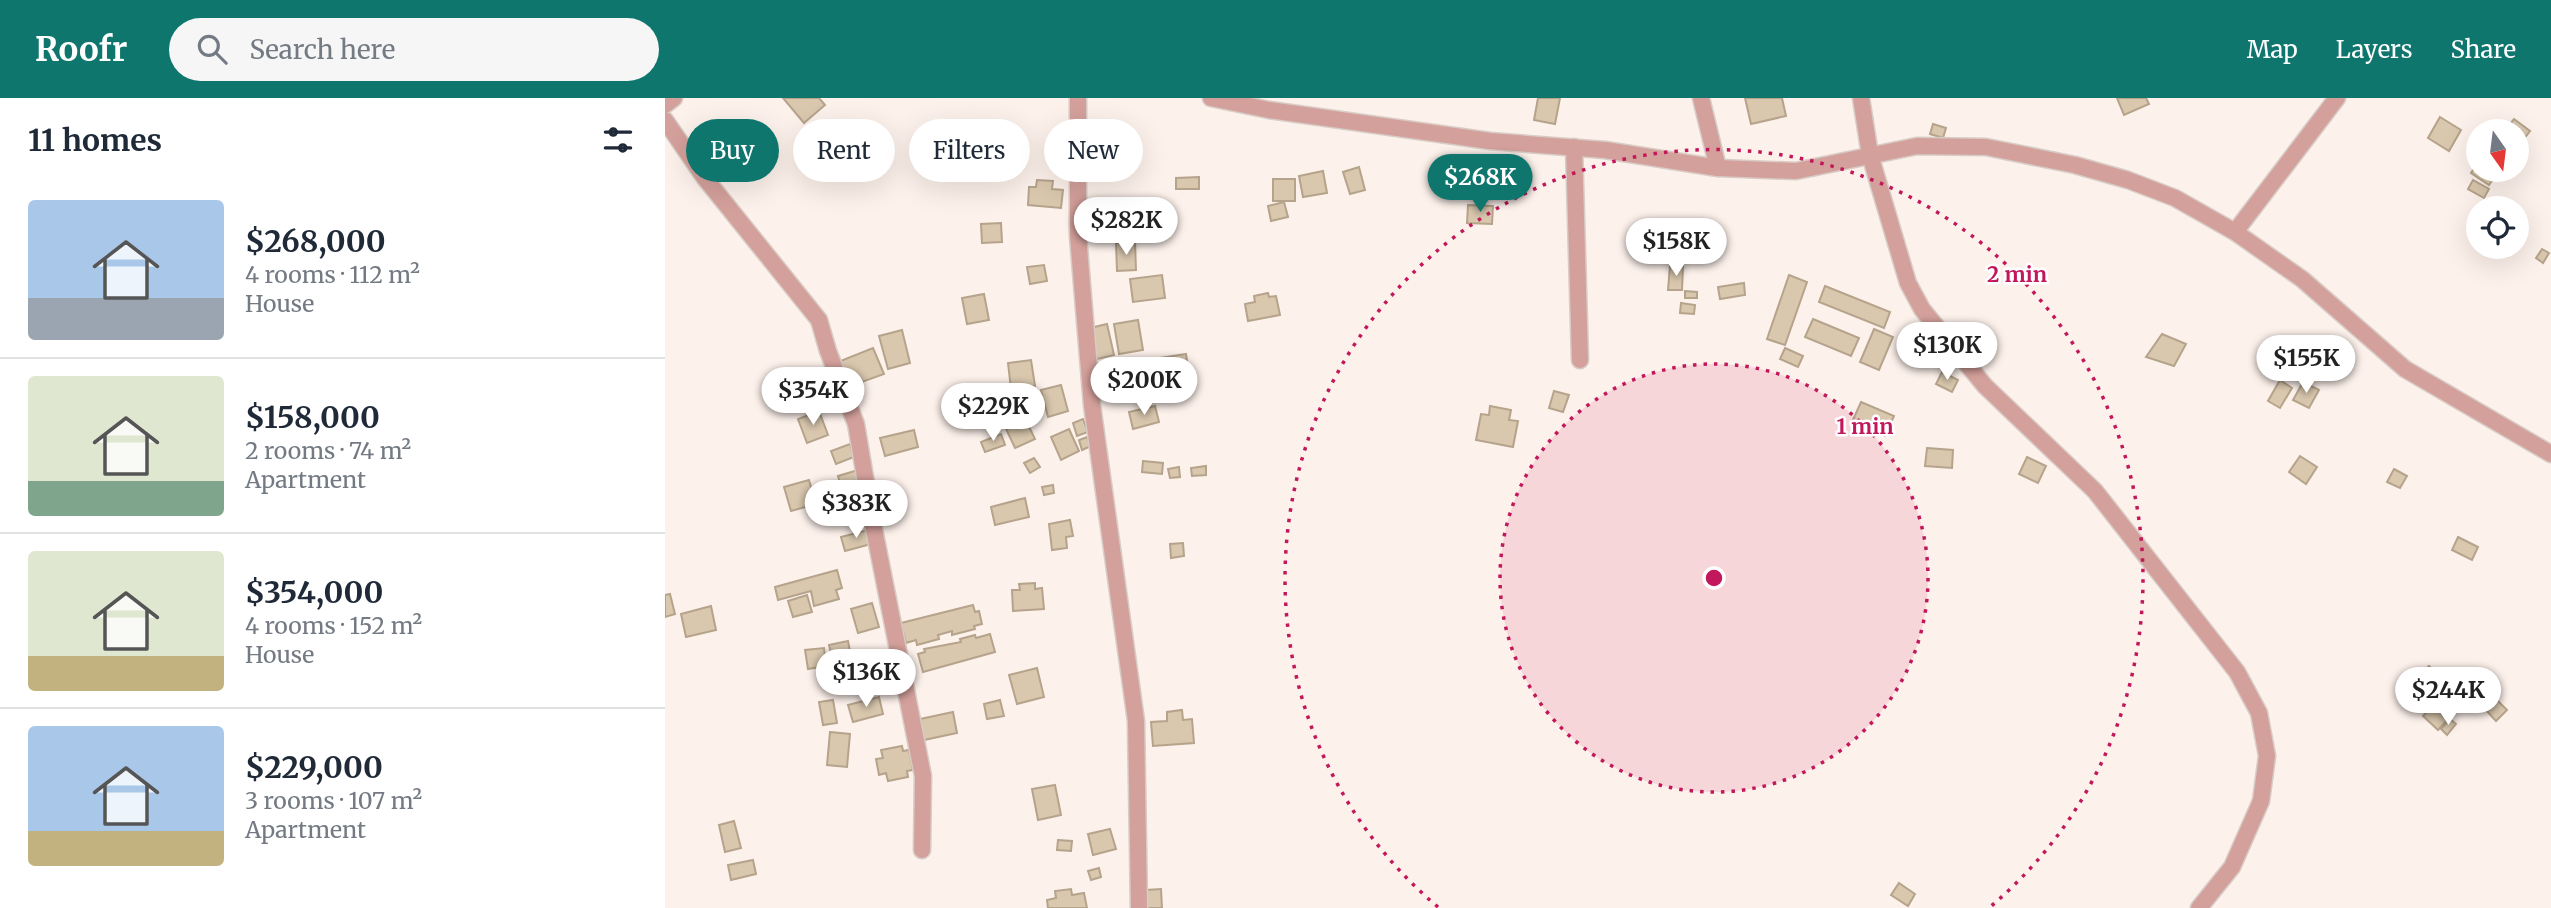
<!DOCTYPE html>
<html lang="en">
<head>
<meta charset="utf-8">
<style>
	:root { --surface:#fff; --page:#f6f6f7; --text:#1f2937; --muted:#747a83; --line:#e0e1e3; --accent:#0f766e }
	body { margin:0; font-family:Merriweather,serif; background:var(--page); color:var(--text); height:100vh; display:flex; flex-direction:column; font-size:26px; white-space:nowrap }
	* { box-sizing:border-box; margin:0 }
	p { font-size:23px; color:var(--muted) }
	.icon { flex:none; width:38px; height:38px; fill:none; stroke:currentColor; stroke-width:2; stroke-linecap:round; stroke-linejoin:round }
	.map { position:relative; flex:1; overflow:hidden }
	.drawer { display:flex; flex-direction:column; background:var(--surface); width:665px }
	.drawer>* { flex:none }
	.top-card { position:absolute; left:21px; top:21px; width:665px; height:63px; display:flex; gap:14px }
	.needle { width:46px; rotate:166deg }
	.fabs { position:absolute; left:1801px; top:21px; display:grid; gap:14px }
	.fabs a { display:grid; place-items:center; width:63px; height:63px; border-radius:50%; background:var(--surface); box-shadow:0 7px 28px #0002; font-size:35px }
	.price { position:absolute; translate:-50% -60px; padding:0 16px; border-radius:24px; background:#fff; color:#222; font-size:23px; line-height:46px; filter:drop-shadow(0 2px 4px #0008) }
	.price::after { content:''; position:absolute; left:50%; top:42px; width:21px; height:16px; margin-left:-10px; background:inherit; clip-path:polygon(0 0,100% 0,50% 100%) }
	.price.selected { background:var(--accent); color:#fff }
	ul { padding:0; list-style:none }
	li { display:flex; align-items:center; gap:21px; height:175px; padding:0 28px }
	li+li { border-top:2px solid var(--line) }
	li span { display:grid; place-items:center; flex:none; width:196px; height:140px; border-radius:7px; color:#555 }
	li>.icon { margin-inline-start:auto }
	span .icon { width:84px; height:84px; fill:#fffc; stroke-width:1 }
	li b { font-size:30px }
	h2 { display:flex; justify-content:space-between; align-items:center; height:84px; padding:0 28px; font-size:30px }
	.tag { padding:0 24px; border-radius:32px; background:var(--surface); box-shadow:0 7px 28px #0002; font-size:24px; line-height:63px }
	.tag.selected { background:var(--accent); color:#fff }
	header { display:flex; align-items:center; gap:42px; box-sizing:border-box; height:98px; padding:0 35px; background:var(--accent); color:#fff }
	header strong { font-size:33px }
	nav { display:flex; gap:38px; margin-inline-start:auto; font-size:24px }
	.search { width:490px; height:63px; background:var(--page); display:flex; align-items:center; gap:18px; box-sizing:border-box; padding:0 24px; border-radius:38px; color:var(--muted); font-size:26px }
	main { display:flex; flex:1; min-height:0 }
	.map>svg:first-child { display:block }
</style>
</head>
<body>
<header>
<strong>Roofr</strong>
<div class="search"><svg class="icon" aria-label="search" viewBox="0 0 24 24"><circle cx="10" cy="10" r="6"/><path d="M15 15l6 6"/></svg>Search here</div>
<nav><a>Map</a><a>Layers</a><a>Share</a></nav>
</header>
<main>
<section class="drawer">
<h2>11 homes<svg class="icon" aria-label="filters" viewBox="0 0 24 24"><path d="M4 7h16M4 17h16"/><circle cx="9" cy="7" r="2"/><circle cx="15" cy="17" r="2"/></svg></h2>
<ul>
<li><span style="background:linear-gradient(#a9c7e8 70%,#9aa5b1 0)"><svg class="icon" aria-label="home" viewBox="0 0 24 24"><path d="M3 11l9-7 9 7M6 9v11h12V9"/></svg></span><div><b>$268,000</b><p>4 rooms · 112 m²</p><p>House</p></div></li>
<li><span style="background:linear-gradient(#dfe7d0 75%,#7fa58c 0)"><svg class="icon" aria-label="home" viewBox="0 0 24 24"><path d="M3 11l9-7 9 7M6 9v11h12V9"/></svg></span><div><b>$158,000</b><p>2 rooms · 74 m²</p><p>Apartment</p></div></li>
<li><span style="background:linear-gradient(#dfe7d0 75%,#c2b280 0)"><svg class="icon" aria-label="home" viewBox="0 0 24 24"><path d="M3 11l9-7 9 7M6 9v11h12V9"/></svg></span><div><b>$354,000</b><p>4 rooms · 152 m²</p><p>House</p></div></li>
<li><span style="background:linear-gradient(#a9c7e8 75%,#c2b280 0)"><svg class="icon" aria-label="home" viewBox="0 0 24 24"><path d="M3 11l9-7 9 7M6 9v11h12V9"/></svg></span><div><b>$229,000</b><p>3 rooms · 107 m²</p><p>Apartment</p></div></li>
</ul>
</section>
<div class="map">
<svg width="1886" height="810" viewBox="0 0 1886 810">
	<rect width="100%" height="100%" fill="#fdf1eb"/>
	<g fill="#d9c7ae" stroke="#b5a38b" stroke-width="2">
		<path d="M118,0H154L160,7L139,25Z"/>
		<path d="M873,0H895L890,26L869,22Z"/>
		<path d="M1080,0H1117L1121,18L1086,26Z"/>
		<path d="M1452,0H1481L1484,6L1459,17Z"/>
		<path d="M1775,19L1796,32L1784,53L1763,40Z"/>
		<path d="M1849,21L1865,33L1855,46L1852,43V33H1839Z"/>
		<path d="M1268,26L1281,30L1278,40L1265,36Z"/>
		<path d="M1813,64V72H1834L1824,87L1806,75Z"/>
		<path d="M427,68H443V82L426,81Z"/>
		<path d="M694,69L700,92L685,96L678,74Z"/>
		<path d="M658,73L662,95L638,99L634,78Z"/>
		<path d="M534,79V91H511V80Z"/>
		<rect x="608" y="81" width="22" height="22"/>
		<path d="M372,82L388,83L387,91L398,92L396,110L363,107L364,89H371Z"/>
		<path d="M1808,82L1824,91L1819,100L1803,91Z"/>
		<path d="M619,104L623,119L606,123L603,108Z"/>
		<path d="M803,107L828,108L827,126L802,125Z"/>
		<path d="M336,125L337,144L317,145L316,126Z"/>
		<path d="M470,144L471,172L452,173L451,145Z"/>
		<path d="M1877,151L1884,155L1878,165L1871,160Z"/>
		<path d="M379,167L382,183L365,186L362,169Z"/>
		<path d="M1005,168H1018L1017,192H1003Z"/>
		<path d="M497,177L500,200L468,204L465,181Z"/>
		<path d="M1124,177L1142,184L1120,247L1102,241Z"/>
		<path d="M1079,185L1080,197L1055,201L1053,189Z"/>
		<path d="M1160,188L1225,214L1219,230L1154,204Z"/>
		<path d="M1020,193L1032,194V200H1020Z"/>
		<path d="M603,195L604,199L611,198L615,217L583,223L580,206L590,204L589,198Z"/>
		<path d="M319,196L324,222L302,226L297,200Z"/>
		<path d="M1016,205L1030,207L1029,216L1015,215Z"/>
		<path d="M1148,221L1194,240L1186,258L1140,239Z"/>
		<path d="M473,222L478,252L454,256L449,226Z"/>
		<path d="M442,226L449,257L432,261L425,230Z"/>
		<path d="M1209,231L1228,239L1214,272L1195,264Z"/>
		<path d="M237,232L245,265L223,271L214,238Z"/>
		<path d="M1497,236L1521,246L1509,268L1481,259Z"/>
		<path d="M208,250L219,276L183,289L173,264Z"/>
		<path d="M1120,250L1138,258L1133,269L1115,261Z"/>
		<path d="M521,256L524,276L491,282L488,261Z"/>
		<path d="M366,262L370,288L346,291L343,265Z"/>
		<path d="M1277,274L1293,282L1287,294L1271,286Z"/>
		<path d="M1615,282L1627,290L1615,310L1603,303Z"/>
		<path d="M1638,284L1654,292L1644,310L1628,302Z"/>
		<path d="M396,287L403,313L383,319L376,292Z"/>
		<path d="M889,293L904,297L898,314L884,310Z"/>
		<path d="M1196,304L1229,318L1220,338L1187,324Z"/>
		<path d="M354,308L370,341L350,350L335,318Z"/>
		<path d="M490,308L494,324L468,331L464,314Z"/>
		<path d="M825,308L846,312L844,322L853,323L848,349L811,342L816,316L824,317Z"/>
		<path d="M154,313L163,337L142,345L133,321Z"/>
		<path d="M418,321L423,334L412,338L408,325Z"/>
		<path d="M404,331L414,353L396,362L386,339Z"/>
		<path d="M249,332L253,349L220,358L215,340Z"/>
		<path d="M336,336L340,347L320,354L316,344Z"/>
		<path d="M422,339L426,348L417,352L414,342Z"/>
		<path d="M185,346L189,359L171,366L166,353Z"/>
		<path d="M1262,350L1288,352L1287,370L1260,368Z"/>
		<path d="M1635,358L1652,369L1641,386L1624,374Z"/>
		<path d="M1362,359L1381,368L1373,385L1354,376Z"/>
		<path d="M369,360L375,369L365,375L359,365Z"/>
		<path d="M478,363L498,365L497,376L477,374Z"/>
		<path d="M541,368V377L527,378L526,370Z"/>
		<path d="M514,369L515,379L505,380L503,371Z"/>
		<path d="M1729,371L1742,378L1735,390L1722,384Z"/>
		<path d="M193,372L199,395L179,400L173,378Z"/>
		<path d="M144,382L151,406L126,413L119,389Z"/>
		<path d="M388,387L389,395L379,397L377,389Z"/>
		<path d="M360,400L364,419L330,427L326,409Z"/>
		<path d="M405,422L408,438L401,439L402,450L387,452L384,426Z"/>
		<path d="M203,432L206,446L180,453L176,439Z"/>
		<path d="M1793,439L1813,449L1807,462L1787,452Z"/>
		<path d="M518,445L519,458L506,460L505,446Z"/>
		<path d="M172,472L177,490L171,492L174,501L149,508L146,493L113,502L110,489Z"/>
		<path d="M370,485V491L377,490L379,511L348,513L347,492H355L354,486Z"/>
		<path d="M5,496L10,516L0,519V497Z"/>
		<path d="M142,497L147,514L128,519L123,503Z"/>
		<path d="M207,505L214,529L193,535L186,511Z"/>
		<path d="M308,507L310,514L314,513L317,526L309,528L310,531L287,537V533L273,537L274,541L252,547L251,542L241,545L236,525Z"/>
		<path d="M46,508L51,532L21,539L16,516Z"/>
		<path d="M325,536L330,554L258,574L253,556L260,554L259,551L296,544L295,541L310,537L311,540Z"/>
		<path d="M183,543L188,568L170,572L164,547Z"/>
		<path d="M159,550L161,568L143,571L140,552Z"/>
		<path d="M1764,568L1774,578L1763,590L1753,580Z"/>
		<path d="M372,570L379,599L352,606L344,577Z"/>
		<path d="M214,599L218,616L188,624L183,607Z"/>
		<path d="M1830,600L1842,612L1831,623L1819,610Z"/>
		<path d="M168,602L172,625L158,627L154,604Z"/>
		<path d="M335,602L339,618L322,621L319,606Z"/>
		<path d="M1772,603L1787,617L1773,632L1758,618Z"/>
		<path d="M517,612L518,622L527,621L529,645L488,648L486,624L502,623V614Z"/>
		<path d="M288,614L292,635L259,642L255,621Z"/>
		<path d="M1785,621L1791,626L1782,637L1776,631Z"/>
		<path d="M165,634L185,636L182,669L162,667Z"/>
		<path d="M237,648L238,653L244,652L248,672L242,673L243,679L223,683L221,675L214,677L211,661L218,660L216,652Z"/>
		<path d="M390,687L396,717L373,722L367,691Z"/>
		<path d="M69,723L76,750L60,754L54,727Z"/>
		<path d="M445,731L451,751L428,757L423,736Z"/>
		<path d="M393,742L407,743L406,753L392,752Z"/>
		<path d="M88,762L91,776L66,782L63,767Z"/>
		<path d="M434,770L436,779L426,782L423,773Z"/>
		<path d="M1234,785L1250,796L1243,808L1226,797Z"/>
		<path d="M406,791L407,797L419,795L422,810H383L382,802L391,800L390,793Z"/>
		<path d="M496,791L497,810H482L481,792Z"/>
	</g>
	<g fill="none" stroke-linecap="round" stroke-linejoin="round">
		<g stroke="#d8ccc6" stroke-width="19">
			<g id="minor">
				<path d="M413,0V138L427,307L471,623L474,810"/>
				<path d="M546,0L604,12L825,43L940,52L1053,70L1131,73L1252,48L1321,49L1410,67L1463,82L1510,100L1570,134L1637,181L1740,271L1886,356"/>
				<path d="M1036,0L1053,70"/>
				<path d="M1196,0L1205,57L1243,185L1257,211L1320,288L1430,393L1572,574L1594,615L1602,658L1596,703L1567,769L1534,810"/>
				<path d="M0,7L9,0"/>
				<path d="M0,22L39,79L154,222L163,253L191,326L208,426L258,678L257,752"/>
				<path d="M909,49L915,262"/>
				<path d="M1570,134L1672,0"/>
			</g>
		</g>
		<use href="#minor" stroke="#d4a09b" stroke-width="16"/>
	</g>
	<circle cx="1049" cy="480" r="214" fill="#c2185b" fill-opacity=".12"/>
	<g fill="none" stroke="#c2185b" stroke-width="3.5" stroke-dasharray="3.5 7">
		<circle cx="1049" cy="480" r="214"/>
		<path d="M773 809A429 429 0 1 1 1325 809"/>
	</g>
	<circle cx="1049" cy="480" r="10" fill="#c2185b" stroke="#fff" stroke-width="3.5"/>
	<g font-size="21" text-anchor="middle" font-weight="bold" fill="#c2185b" stroke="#fff" stroke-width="5" stroke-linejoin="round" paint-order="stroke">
		<text x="1352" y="184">2 min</text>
		<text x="1200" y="336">1 min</text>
	</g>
</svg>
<div class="fabs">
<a><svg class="needle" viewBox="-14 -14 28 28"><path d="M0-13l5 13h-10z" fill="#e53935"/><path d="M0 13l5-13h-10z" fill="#747a83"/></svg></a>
<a><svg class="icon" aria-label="locate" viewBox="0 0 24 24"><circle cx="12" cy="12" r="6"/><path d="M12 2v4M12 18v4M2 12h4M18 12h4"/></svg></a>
</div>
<b class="price selected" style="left:815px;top:116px">$268K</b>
<b class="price" style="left:461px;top:159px">$282K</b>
<b class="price" style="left:1011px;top:180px">$158K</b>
<b class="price" style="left:1282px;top:284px">$130K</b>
<b class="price" style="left:1641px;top:297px">$155K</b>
<b class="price" style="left:479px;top:319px">$200K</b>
<b class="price" style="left:148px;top:329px">$354K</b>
<b class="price" style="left:328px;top:345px">$229K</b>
<b class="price" style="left:191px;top:442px">$383K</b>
<b class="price" style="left:201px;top:611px">$136K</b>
<b class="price" style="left:1783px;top:629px">$244K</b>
<div class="top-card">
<a class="tag selected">Buy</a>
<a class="tag">Rent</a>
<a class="tag">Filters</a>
<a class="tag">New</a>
</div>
</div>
</main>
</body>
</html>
